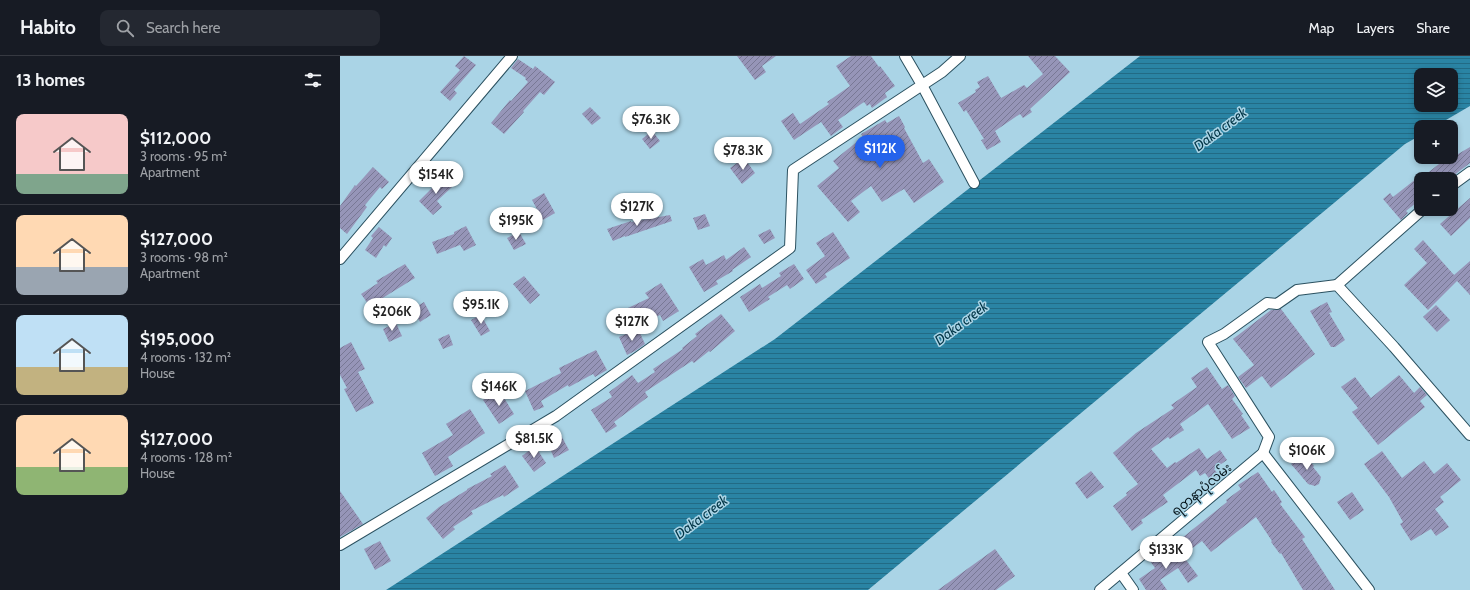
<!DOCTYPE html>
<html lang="en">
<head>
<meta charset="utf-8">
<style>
	:root { --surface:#171b24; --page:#242831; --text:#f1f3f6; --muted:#9ea1a6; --line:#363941; --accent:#2563eb }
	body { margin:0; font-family:Cabin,"Noto Sans Myanmar",sans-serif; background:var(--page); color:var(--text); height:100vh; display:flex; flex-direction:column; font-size:15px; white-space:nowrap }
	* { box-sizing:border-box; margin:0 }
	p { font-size:13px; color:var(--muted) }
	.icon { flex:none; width:22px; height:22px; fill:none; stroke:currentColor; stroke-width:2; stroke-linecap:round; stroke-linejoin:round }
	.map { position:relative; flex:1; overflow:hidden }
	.sheet { display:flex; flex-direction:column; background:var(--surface); width:340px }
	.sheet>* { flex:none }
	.controls { position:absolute; left:1074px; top:12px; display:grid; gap:8px }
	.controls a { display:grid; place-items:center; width:44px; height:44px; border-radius:8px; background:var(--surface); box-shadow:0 2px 6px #0003; font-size:20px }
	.price { position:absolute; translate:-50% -34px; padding:0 9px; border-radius:14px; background:#fff; color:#222; font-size:13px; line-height:26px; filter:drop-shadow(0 1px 2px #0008) }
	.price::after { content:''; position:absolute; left:50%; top:24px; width:12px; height:9px; margin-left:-6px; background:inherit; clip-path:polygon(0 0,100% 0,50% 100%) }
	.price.active { background:var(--accent); color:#fff }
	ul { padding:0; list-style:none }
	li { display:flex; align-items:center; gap:12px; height:100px; padding:0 16px }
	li+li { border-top:1px solid var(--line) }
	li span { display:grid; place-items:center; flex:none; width:112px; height:80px; border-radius:8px; color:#555 }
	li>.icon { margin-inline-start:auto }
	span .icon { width:48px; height:48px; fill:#fffc; stroke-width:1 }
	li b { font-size:17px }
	h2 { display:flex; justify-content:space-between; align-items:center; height:48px; padding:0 16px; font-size:17px }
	header { display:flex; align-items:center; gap:24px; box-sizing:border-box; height:56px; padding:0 20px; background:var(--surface); border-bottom:1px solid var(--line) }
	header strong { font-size:19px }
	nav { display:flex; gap:22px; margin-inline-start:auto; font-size:14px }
	.search { width:280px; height:36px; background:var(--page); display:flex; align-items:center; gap:10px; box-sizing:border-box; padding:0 14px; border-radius:8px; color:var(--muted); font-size:15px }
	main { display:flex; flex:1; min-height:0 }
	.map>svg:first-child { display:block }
</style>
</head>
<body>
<header>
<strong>Habito</strong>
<div class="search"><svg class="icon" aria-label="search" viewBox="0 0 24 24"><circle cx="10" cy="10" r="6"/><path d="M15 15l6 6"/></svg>Search here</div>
<nav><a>Map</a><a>Layers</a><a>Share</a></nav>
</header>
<main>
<section class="sheet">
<h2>13 homes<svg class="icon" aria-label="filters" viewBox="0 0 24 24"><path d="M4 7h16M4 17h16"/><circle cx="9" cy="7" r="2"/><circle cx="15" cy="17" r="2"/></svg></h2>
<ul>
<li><span style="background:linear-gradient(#f6c9c9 75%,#7fa58c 0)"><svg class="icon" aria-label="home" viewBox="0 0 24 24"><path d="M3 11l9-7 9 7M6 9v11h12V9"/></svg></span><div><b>$112,000</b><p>3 rooms · 95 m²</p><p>Apartment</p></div></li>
<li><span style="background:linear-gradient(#ffd9b3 65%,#9aa5b1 0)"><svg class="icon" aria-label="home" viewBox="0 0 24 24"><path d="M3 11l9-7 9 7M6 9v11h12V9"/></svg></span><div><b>$127,000</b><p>3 rooms · 98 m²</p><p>Apartment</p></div></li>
<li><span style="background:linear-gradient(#bfe0f5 65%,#c2b280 0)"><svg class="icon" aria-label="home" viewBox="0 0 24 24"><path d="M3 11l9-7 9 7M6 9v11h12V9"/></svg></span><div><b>$195,000</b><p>4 rooms · 132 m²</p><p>House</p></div></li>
<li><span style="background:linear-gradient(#ffd9b3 65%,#8fb573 0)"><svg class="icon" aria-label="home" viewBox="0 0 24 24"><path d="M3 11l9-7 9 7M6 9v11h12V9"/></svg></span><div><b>$127,000</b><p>4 rooms · 128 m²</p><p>House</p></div></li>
</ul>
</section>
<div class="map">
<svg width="1130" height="534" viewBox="0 0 1130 534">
	<defs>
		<pattern id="water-rules" width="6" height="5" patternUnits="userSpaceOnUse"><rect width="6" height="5" fill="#2a84a4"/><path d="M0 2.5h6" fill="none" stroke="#226b85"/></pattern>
		<pattern id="building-hatch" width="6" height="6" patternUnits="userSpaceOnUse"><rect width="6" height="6" fill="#9695b8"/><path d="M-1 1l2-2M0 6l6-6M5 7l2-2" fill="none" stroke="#787895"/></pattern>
	</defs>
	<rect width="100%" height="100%" fill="#aad4e6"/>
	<path fill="url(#water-rules)" fill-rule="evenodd" d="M800,0H1130V50L1094,71H1081V79L1065,88L528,534H46L435,283ZM1081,19H1111V49H1081Z"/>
	<g fill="url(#building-hatch)">
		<path d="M124,0L136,9L114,34L117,37L110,45L100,36L120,14L115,10Z"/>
		<path d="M397,0H436L422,10L426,16L415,24Z"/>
		<path d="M511,0H531L539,11L540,10L555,30L545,37L547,41L532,52L530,48L527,50L524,46L498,64L503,71L491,80L481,66L454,84L441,65L453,57L460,68L489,48L487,46L510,30L496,10Z"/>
		<path d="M688,0H715L730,16L690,53L692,56L683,62L680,58L655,75L661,86L647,94L641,84L644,83L626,54L624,56L618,47L636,36L635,34L640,31L637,26L648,20L661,42L684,29L687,32L703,18Z"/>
		<path d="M178,3L193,13L195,10L215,26L204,39L200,36L183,55L184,56L164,78L151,67L170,44L171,45L188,26L185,23L186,22L171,12Z"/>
		<path d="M250,51L261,62L252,69L242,58Z"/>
		<path d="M559,60L565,71L564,72L570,83L583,107L589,103L604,126L574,147L564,133L542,146L531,130L511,145L520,156L508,166L477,130L499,112L493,105L523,81L521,78L545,64L547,67Z"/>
		<path d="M312,75L320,85L310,93L302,83Z"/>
		<path d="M1111,88L1118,98L1130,91V107L1109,123H1081V143L1066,155L1068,157L1061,164L1043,143L1050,137L1053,141L1081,119V122L1108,101H1111Z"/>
		<path d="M404,102L415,117L402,128L390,112Z"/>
		<path d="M33,111L49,126L42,133L40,131L25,149L27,151L7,178L0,172V150L15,129L16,130Z"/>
		<path d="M103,120L112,131L97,145L102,151L93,159L79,145L92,132L91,130Z"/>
		<path d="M204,137L215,157L203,164L192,144Z"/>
		<path d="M1130,142V162L1111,180L1100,168Z"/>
		<path d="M365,158L370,170L358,174L353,162Z"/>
		<path d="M330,159L332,165L285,181V180L273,185L267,173L291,165V166Z"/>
		<path d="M126,170L136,189L124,195L120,189L97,198L92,186L114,178V176Z"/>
		<path d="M39,171L52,182L46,191L44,189L36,202L25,194L33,182L31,180Z"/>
		<path d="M430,173L435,182L424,188L418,179Z"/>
		<path d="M179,176L186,188L174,194L167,182Z"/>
		<path d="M493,176L510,202L485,218L487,221L476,228L466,214L485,200L476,187Z"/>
		<path d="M1083,184L1114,219L1130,205V239L1117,225L1088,254L1064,229L1087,207L1074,193Z"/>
		<path d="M404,191L411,201L392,214L393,215L376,225L378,228L364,236L349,211L363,203L366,209L384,199L386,204Z"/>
		<path d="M65,208L75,222L41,243L42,245L31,252L21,238L38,227L36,225Z"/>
		<path d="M454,208L464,223L450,233L447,229L428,241L430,243L409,256L400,241L420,228L422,232L441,220L439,217Z"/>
		<path d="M184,220L200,239L190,248L173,228Z"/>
		<path d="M321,227L339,255L323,265L320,259L297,270L288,252L309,242L305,237Z"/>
		<path d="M84,246L91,259L80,266L73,253Z"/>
		<path d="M987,246L992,256L989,257L1005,284L995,291H991L970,255Z"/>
		<path d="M1096,249L1110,264L1097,276L1083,261Z"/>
		<path d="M941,253L975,298L931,332L922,320L906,332L898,321L914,309L893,283L931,254Z"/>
		<path d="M381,258L395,275L370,296L369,295L354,307L352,305L305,336L308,341L274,366L277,370L266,377L251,354L272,341L269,336L292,319L298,327L315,316L313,313L343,293L342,292L357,280L355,278Z"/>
		<path d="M141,259L150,275L141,280L131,264Z"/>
		<path d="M56,267L62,280L49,286L43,273Z"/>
		<path d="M298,273L305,288L295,295L287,299L279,281Z"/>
		<path d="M109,278L113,289L103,293L98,283Z"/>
		<path d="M11,286L25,313L18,316L34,347L16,356L4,333L7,332L0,319V292Z"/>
		<path d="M256,294L267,314L255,321L253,318L229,331L228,329L201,345L204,351L194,355L185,335L221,317L219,312Z"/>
		<path d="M867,311L882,333L888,329L895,340L892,343L903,358L901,359L910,372L892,383L868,348L840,368L844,374L830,383L828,381L811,393L827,412L835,406L836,407L859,392L867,403L880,394L887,404L874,413L879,419L871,425L865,417L860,420L856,414L823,439L828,446L801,464L803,467L792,475L773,450L787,439L786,437L798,428L773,397L796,377L834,352L831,349L857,331L851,322Z"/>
		<path d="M1059,319L1074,337L1080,331L1087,339L1080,345L1085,351L1038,389L1012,356L1018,352L1001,331L1015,321L1031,342Z"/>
		<path d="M159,334L174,358L159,368L143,344Z"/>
		<path d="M130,353L145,377L108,401L113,410L95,420L82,397L113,379L106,368Z"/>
		<path d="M218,374L229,394L214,402L205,381Z"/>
		<path d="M195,390L206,407L194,416L182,400Z"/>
		<path d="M1042,395L1062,422L1084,405L1094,418L1107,407L1121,424L1100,441L1104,446L1095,453L1109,471L1096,480L1091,473L1071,485L1060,468L1063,466L1049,441L1024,408Z"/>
		<path d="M964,398L974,410L973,411L981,421L979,428L975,430L968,428L951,408Z"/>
		<path d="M165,409L179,431L164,441L163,439L131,455L133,458L113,471L115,473L103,483L86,462L99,451L127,434V433L152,420L150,418Z"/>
		<path d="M751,415L764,431L747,443L735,427Z"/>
		<path d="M918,416L932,436L934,434L942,446L940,448L965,481L962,483L995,534H963L941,497L940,498L931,486L932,485L916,461L871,496L862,485L850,494L842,482L887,446L886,444L901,433L898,429Z"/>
		<path d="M0,435L23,468L0,481Z"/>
		<path d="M1012,436L1024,454L1010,464L997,446Z"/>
		<path d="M40,485L51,505L35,514L24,493Z"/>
		<path d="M837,492L858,520L848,527L838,512L820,524L827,534H806L799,523L815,512L808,502L819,493L825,501Z"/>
		<path d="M655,493L675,520L656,534H598Z"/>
	</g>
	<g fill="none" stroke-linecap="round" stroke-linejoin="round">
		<g stroke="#2b5160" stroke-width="12">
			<g id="minor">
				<path d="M565,0L582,29L634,127"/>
				<path d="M1111,130L1130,116"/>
				<path d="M0,203L172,0"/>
				<path d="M997,229L1083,153"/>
				<path d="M923,397L1029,534"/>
				<path d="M0,489L216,360L450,192L453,114L602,16L620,0"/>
				<path d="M781,517L793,534"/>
				<path d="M760,534L923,397L929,381L868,286L884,278L927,247L937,248L957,234L997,229L1054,291L1130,379"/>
			</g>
		</g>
		<use href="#minor" stroke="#fff" stroke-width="10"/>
	</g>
	<g text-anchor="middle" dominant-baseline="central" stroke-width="3" stroke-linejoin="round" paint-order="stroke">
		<g font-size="13" fill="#041218" stroke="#aad4e6">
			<text transform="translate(861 433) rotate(-40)">ရတနာပုံလမ်း</text>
		</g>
		<g font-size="14" font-style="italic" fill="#003445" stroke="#aad4e6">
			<text transform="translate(880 73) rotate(-37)">Daka creek</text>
			<text transform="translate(621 267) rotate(-37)">Daka creek</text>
			<text transform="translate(361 461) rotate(-37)">Daka creek</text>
		</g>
	</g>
</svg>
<div class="controls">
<a><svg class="icon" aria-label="layers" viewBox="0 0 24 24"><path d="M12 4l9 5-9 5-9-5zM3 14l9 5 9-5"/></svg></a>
<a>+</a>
<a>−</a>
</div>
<b class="price" style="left:311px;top:84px">$76.3K</b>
<b class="price active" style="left:540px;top:113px">$112K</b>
<b class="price" style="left:403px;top:115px">$78.3K</b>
<b class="price" style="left:96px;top:139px">$154K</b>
<b class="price" style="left:297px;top:171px">$127K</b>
<b class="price" style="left:176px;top:185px">$195K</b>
<b class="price" style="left:141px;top:269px">$95.1K</b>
<b class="price" style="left:52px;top:276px">$206K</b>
<b class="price" style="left:292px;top:286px">$127K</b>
<b class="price" style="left:159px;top:351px">$146K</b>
<b class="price" style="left:194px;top:403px">$81.5K</b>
<b class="price" style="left:967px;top:415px">$106K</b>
<b class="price" style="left:826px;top:514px">$133K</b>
</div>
</main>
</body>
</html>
